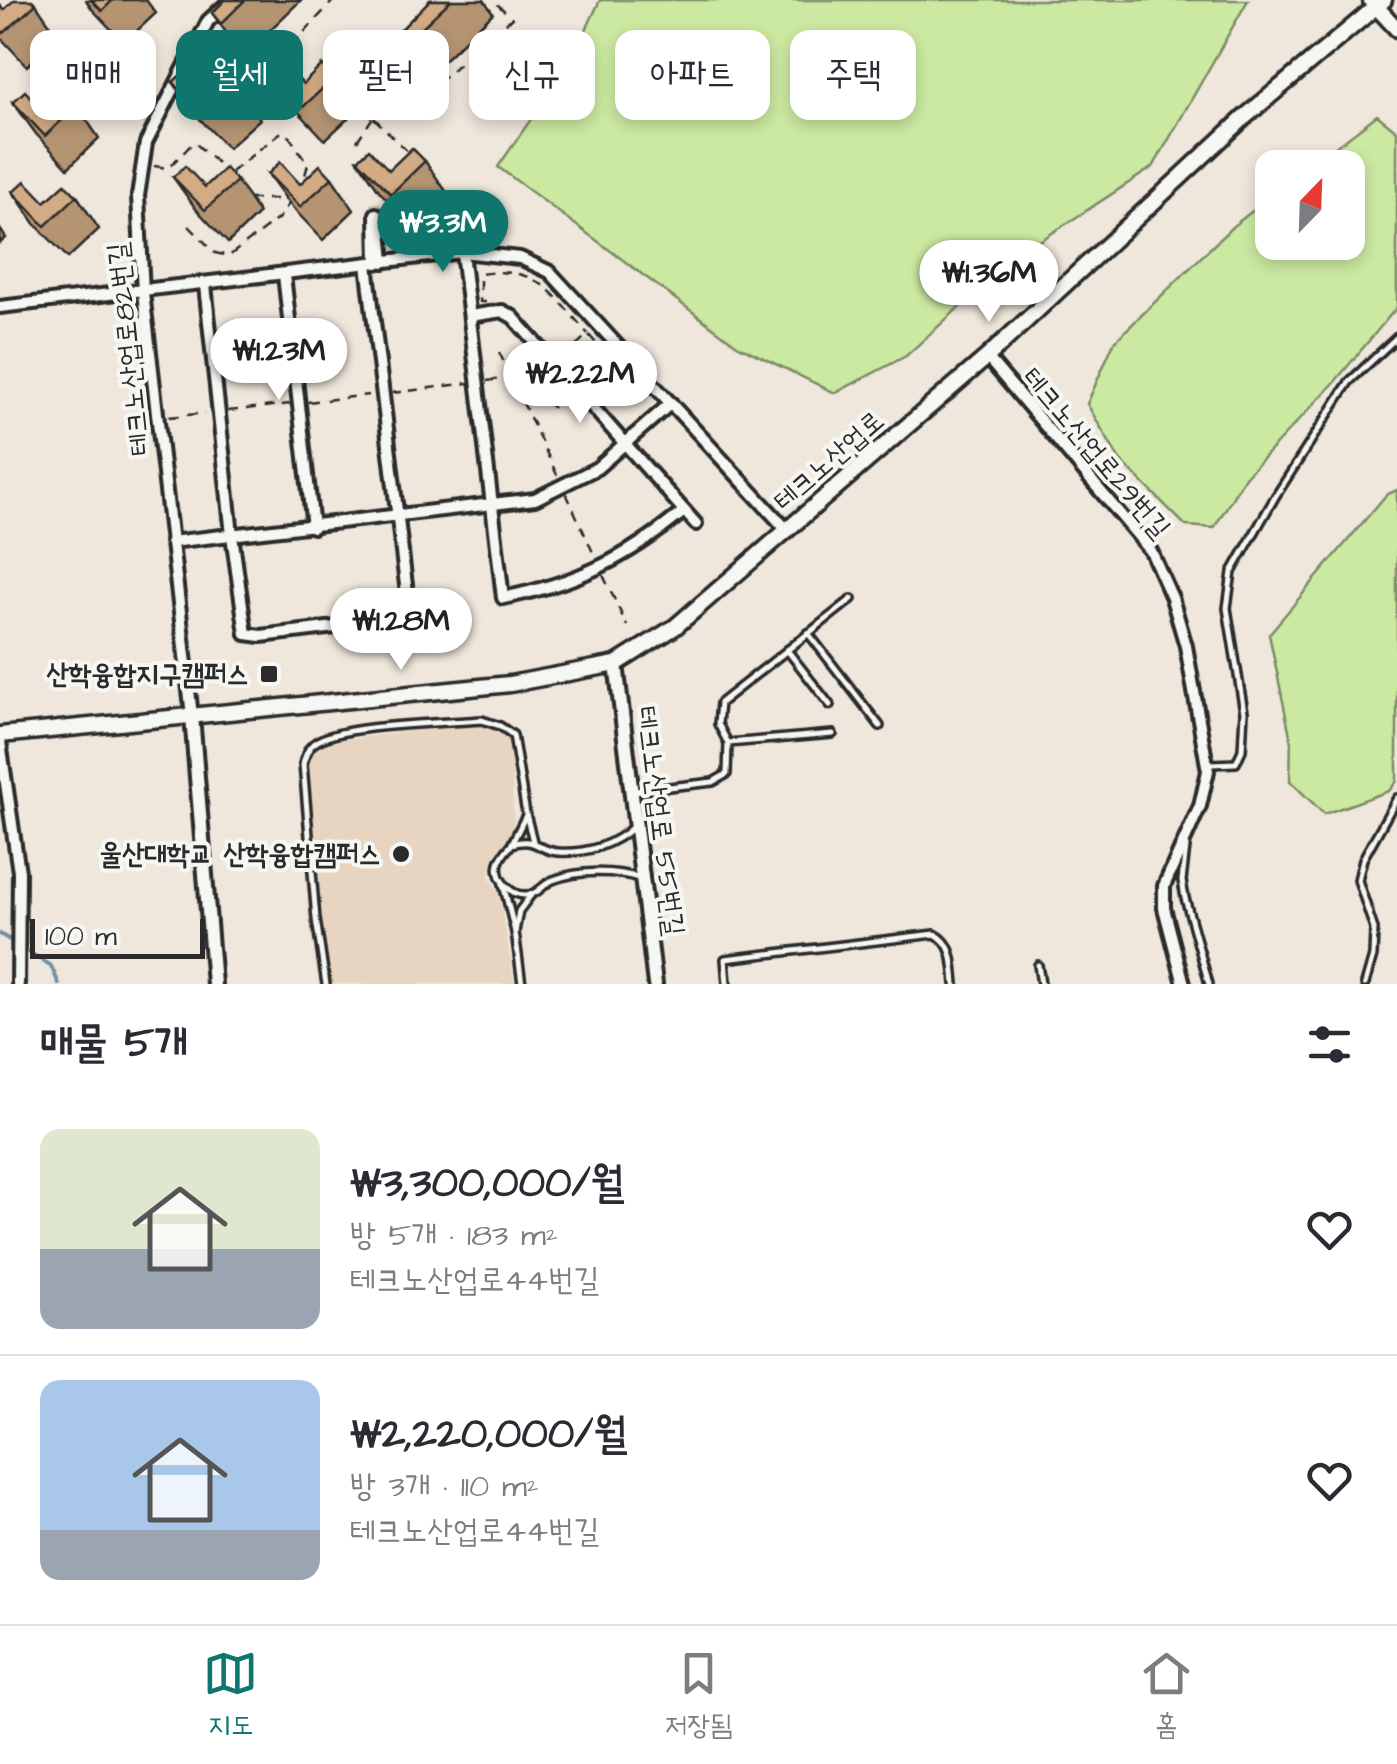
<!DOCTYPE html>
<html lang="ko">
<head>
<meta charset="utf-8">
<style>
	:root { --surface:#fff; --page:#f7f7f7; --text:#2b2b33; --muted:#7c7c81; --line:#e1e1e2; --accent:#0f766e }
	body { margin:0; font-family:"Architects Daughter","Poor Story",sans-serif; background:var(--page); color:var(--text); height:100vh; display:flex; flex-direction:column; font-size:38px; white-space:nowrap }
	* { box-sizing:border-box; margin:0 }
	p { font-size:32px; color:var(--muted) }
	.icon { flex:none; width:55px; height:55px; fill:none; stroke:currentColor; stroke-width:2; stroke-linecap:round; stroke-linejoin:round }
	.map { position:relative; height:984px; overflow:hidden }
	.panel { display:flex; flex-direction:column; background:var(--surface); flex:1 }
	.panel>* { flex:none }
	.banner { position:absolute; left:30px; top:30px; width:1338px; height:90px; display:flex; gap:20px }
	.needle { width:65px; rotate:23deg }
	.controls { position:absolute; left:1255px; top:150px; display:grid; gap:20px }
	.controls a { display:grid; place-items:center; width:110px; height:110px; border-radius:20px; background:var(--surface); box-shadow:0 5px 15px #0003; font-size:50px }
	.scale { position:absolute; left:30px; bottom:25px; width:175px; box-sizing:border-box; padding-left:10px; border:5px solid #2b2b2b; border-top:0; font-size:28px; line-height:35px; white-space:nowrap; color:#2b2b2b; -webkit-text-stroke:8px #f6f6f2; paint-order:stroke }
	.price { position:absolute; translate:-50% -85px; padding:0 22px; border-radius:35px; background:#fff; color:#222; font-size:32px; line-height:65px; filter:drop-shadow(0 2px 5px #0008) }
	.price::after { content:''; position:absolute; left:50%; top:60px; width:30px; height:22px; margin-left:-15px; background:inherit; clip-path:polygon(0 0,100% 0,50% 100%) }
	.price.active { background:var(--accent); color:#fff }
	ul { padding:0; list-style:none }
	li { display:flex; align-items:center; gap:30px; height:250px; padding:0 40px }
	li+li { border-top:2px solid var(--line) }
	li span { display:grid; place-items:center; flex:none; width:280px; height:200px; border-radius:20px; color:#555 }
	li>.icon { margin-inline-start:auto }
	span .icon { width:120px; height:120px; fill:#fffc; stroke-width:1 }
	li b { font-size:42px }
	h2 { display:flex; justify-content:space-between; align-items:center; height:120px; padding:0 40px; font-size:42px }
	.chip { padding:0 35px; border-radius:20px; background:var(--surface); box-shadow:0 5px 15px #0003; font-size:35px; line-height:90px }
	.chip.active { background:var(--accent); color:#fff }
	.tabs { display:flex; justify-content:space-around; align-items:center; height:140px; border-top:2px solid var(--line); background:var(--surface); font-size:28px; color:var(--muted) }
	.tabs a { display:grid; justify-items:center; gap:5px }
	.tabs .active { color:var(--accent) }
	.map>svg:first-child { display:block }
</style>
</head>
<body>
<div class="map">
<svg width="1397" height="984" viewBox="0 0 1397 984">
	<rect width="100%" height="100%" fill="#efe7dc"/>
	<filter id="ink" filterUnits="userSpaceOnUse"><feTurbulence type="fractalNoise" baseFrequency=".01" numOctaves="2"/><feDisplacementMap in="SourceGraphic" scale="20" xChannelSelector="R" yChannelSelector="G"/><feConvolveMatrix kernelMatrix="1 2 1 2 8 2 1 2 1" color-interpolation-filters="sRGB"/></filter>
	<g filter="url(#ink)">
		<path fill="#e7d5c2" d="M479,723L494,726L506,735L511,747L514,833L507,848L494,859L489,876L498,891L515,984H319L309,919L298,778L302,762L313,747L322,742Z"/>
		<g fill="#cbe9a1" stroke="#7b8a66" stroke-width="2.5">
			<path d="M600,0H1248L1153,167L1011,260L906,356L835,393L737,345L498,167L573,58Z"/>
			<path d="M1377,115L1397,131V307L1333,384L1245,477L1214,528L1186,526L1119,459L1087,404L1114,342L1233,226L1272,196V242H1348V168L1309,167Z"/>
			<path d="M1397,490V781L1389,791L1324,814L1290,781L1291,740L1269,634L1386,495Z"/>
		</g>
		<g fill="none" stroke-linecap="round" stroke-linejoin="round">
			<path stroke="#6f90a8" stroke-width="4" d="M0,934L51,966L59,984"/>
			<path stroke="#c8c1b9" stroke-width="10" stroke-dasharray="10 5" stroke-linecap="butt" d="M375,203L376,214"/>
			<g stroke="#2b2b2b" stroke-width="12">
				<g id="service">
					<path d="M808,633L880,726"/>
					<path d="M787,650L830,705"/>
					<path d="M728,743L718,724L720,703L852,599"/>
					<path d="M1210,764L1236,763L1242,750L1244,712L1227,608L1232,572L1275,497L1349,382L1397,337"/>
					<path d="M634,791L713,782L727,774L728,743L833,734"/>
					<path d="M634,826C614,845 586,854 558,852C538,851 536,836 512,844C507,850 501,856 499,863C495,879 511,896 526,895C538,895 543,884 553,880C579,870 613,870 639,878"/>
					<path d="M512,843L525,817"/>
					<path d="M1186,847L1182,881L1185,898L1209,984"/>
					<path d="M503,884L515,932L522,984"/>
					<path d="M515,932L519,911L531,895"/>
					<path d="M1038,965L1041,984"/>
					<path d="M326,984L316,919L303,764C305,757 307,749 313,744C337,724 447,723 482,720L500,726L513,735L526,814L533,841"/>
					<path d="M727,984L725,959L935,934C954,944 953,964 955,984"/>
					<path d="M1365,984L1373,956L1374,929L1358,880L1363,859L1397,798"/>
				</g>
			</g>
			<g stroke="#2b2b2b" stroke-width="18">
				<g id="minor">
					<path d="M462,252L503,598C577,583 626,559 684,511"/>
					<path d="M377,263L376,214L380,218L384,262"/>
					<path d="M284,275L313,527"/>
					<path d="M205,285L232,535L246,634L261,636L410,618L367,264"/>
					<path d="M0,307L462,252L520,258L550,272L787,530"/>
					<path d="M470,316L502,311L513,317L696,524"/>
					<path d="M987,357L1151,551L1172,598L1186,646L1208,771L1200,806L1164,886V908L1184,984"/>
					<path d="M171,542L535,499L597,468L671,403"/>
					<path d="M192,716L143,292L138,196L146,143L208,21L231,0"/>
					<path d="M0,742L19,872L18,984"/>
				</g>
			</g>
			<g stroke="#2b2b2b" stroke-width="20">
				<g id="tertiary">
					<path d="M616,664L655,984"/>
					<path d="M192,716L214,984"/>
				</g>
			</g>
			<g stroke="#2b2b2b" stroke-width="21">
				<g id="secondary">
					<path d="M1371,1L1397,29"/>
					<path d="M0,735L510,684L616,664L675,627L787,530L987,357L1246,116L1384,0"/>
				</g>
			</g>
			<g stroke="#2b2b2b" stroke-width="2.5" stroke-dasharray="10 8" stroke-linecap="butt">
				<path d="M265,48L272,56L281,57L334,0"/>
				<circle cx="275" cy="72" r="9"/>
				<path d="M382,77L384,99"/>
				<path d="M339,82L356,71L382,76L401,59"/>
				<path d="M374,118L407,151"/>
				<path d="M357,141L384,101L419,98L512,18L493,0"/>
				<path d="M154,166L168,168L194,142L225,170"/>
				<path d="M231,172L280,133H287L308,164L303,183"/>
				<path d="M248,199H285"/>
				<path d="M189,226L215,253L229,256L279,218L290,202"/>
				<path d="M486,302H480V274C539,265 552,293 588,334"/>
				<path d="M499,352L558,477"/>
				<path d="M563,358L588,334L643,397"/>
				<path d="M487,381L523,376L553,408"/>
				<path d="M535,386L547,374"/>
				<path d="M392,393L469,383"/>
				<path d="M308,402L369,395"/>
				<path d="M228,411L290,404"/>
				<path d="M169,417L205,413"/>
				<path d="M566,493L596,559"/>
				<path d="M603,575L627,626"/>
			</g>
			<use href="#service" stroke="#f6f6f2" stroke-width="5"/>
			<use href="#minor" stroke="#f6f6f2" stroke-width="10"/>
			<use href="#tertiary" stroke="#f6f6f2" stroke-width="12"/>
			<use href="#secondary" stroke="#f6f6f2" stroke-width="14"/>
		</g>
		<g fill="#b59472" stroke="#2b2b2b" stroke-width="2.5">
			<path d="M86,0H146L156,13L124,43L92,9Z"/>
			<path d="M225,0H301L243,56L212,13Z"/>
			<path d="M430,0H484L493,13L420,83L410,75L388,43Z"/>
			<path d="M36,4L58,36L27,66L0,37V5L4,10Z"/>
			<path d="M271,74L303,84L334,78L357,110L325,140L293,106Z"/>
			<path d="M173,82L205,92L237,86L260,119L228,148L196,115Z"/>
			<path d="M13,102L45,112L77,106L99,138L68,168L36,134Z"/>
			<path d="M358,160L389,170L425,161L448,194L413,227L380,192Z"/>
			<path d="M268,174L300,184L332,178L354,210L323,240L291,206Z"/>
			<path d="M173,177L205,187L237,181L259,213L228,243L196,209Z"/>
			<path d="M13,192L45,202L77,196L99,229L68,258L36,225Z"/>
			<path d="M0,229L6,238L0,243Z"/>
		</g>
		<g fill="#d3ac85" stroke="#2b2b2b" stroke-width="2.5">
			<path d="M14,0H32L36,4L4,33L0,29V5L4,10Z"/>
			<path d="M91,0H113L102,11Z"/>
			<path d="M225,0H245L221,24L212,13Z"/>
			<path d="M430,0H451L397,51L388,43Z"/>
			<path d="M283,63L303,84L322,65L334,78L303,107L271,74Z"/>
			<path d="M185,71L205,92L225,74L237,86L205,116L173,82Z"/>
			<path d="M25,91L45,112L65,93L77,106L45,136L13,102Z"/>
			<path d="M412,148L425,161L391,194L358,160L369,149L389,170Z"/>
			<path d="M280,162L300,184L320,165L332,178L300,207L268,174Z"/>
			<path d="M185,166L205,187L225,168L237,181L205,210L173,177Z"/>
			<path d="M25,181L45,202L65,184L77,196L45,226L13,192Z"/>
		</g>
	</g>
	<g fill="#2b2b2b" stroke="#f6f6f2" stroke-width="4">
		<rect x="259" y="664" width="20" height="20" rx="5"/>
		<circle cx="401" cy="854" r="10"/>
	</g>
	<g text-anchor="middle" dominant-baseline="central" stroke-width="8" stroke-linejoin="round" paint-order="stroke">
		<g font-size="28" fill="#2b2b2b" stroke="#f6f6f2">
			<text transform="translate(129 349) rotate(-96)">테크노산업로82번길</text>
			<text transform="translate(1096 453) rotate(50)">테크노산업로29번길</text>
			<text transform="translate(829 461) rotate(-41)">테크노산업로</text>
			<text transform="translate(660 821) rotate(83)">테크노산업로 55번길</text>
		</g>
		<g font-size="28" font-weight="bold" fill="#2b2b2b" stroke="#f6f6f2" text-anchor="end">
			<text x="249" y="674">산학융합지구캠퍼스</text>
			<text x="381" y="854">울산대학교 산학융합캠퍼스</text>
		</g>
	</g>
</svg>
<div class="controls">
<a><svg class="needle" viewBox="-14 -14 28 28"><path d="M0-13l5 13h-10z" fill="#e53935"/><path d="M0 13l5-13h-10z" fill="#7c7c81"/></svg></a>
</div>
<div class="scale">100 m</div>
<b class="price active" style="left:443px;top:275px">₩3.3M</b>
<b class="price" style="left:989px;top:325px">₩1.36M</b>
<b class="price" style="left:279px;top:403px">₩1.23M</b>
<b class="price" style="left:580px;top:426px">₩2.22M</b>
<b class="price" style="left:401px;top:673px">₩1.28M</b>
<div class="banner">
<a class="chip">매매</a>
<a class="chip active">월세</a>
<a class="chip">필터</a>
<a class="chip">신규</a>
<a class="chip">아파트</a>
<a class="chip">주택</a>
</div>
</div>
<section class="panel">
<h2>매물 5개<svg class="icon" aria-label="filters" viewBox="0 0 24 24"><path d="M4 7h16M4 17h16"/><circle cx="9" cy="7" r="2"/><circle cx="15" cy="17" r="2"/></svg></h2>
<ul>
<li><span style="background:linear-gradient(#dfe7d0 60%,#9aa5b1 0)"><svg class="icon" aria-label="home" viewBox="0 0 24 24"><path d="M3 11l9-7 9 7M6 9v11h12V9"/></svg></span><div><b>₩3,300,000/월</b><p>방 5개 · 183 m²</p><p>테크노산업로44번길</p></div><svg class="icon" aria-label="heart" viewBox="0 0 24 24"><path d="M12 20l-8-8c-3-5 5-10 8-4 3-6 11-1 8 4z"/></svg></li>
<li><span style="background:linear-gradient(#a9c7e8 75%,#9aa5b1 0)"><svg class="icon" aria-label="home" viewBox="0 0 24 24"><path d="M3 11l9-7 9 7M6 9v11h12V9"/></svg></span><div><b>₩2,220,000/월</b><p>방 3개 · 110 m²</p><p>테크노산업로44번길</p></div><svg class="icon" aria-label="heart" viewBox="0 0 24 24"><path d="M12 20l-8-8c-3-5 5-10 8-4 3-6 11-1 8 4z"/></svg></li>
</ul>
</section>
<nav class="tabs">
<a class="active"><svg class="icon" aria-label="map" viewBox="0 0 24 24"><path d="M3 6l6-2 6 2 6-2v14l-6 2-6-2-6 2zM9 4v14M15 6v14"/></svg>지도</a>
<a><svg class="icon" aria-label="saved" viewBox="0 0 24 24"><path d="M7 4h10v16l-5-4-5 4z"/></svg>저장됨</a>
<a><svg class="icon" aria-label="home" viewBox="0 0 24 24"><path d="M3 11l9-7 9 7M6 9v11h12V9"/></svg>홈</a>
</nav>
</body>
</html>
